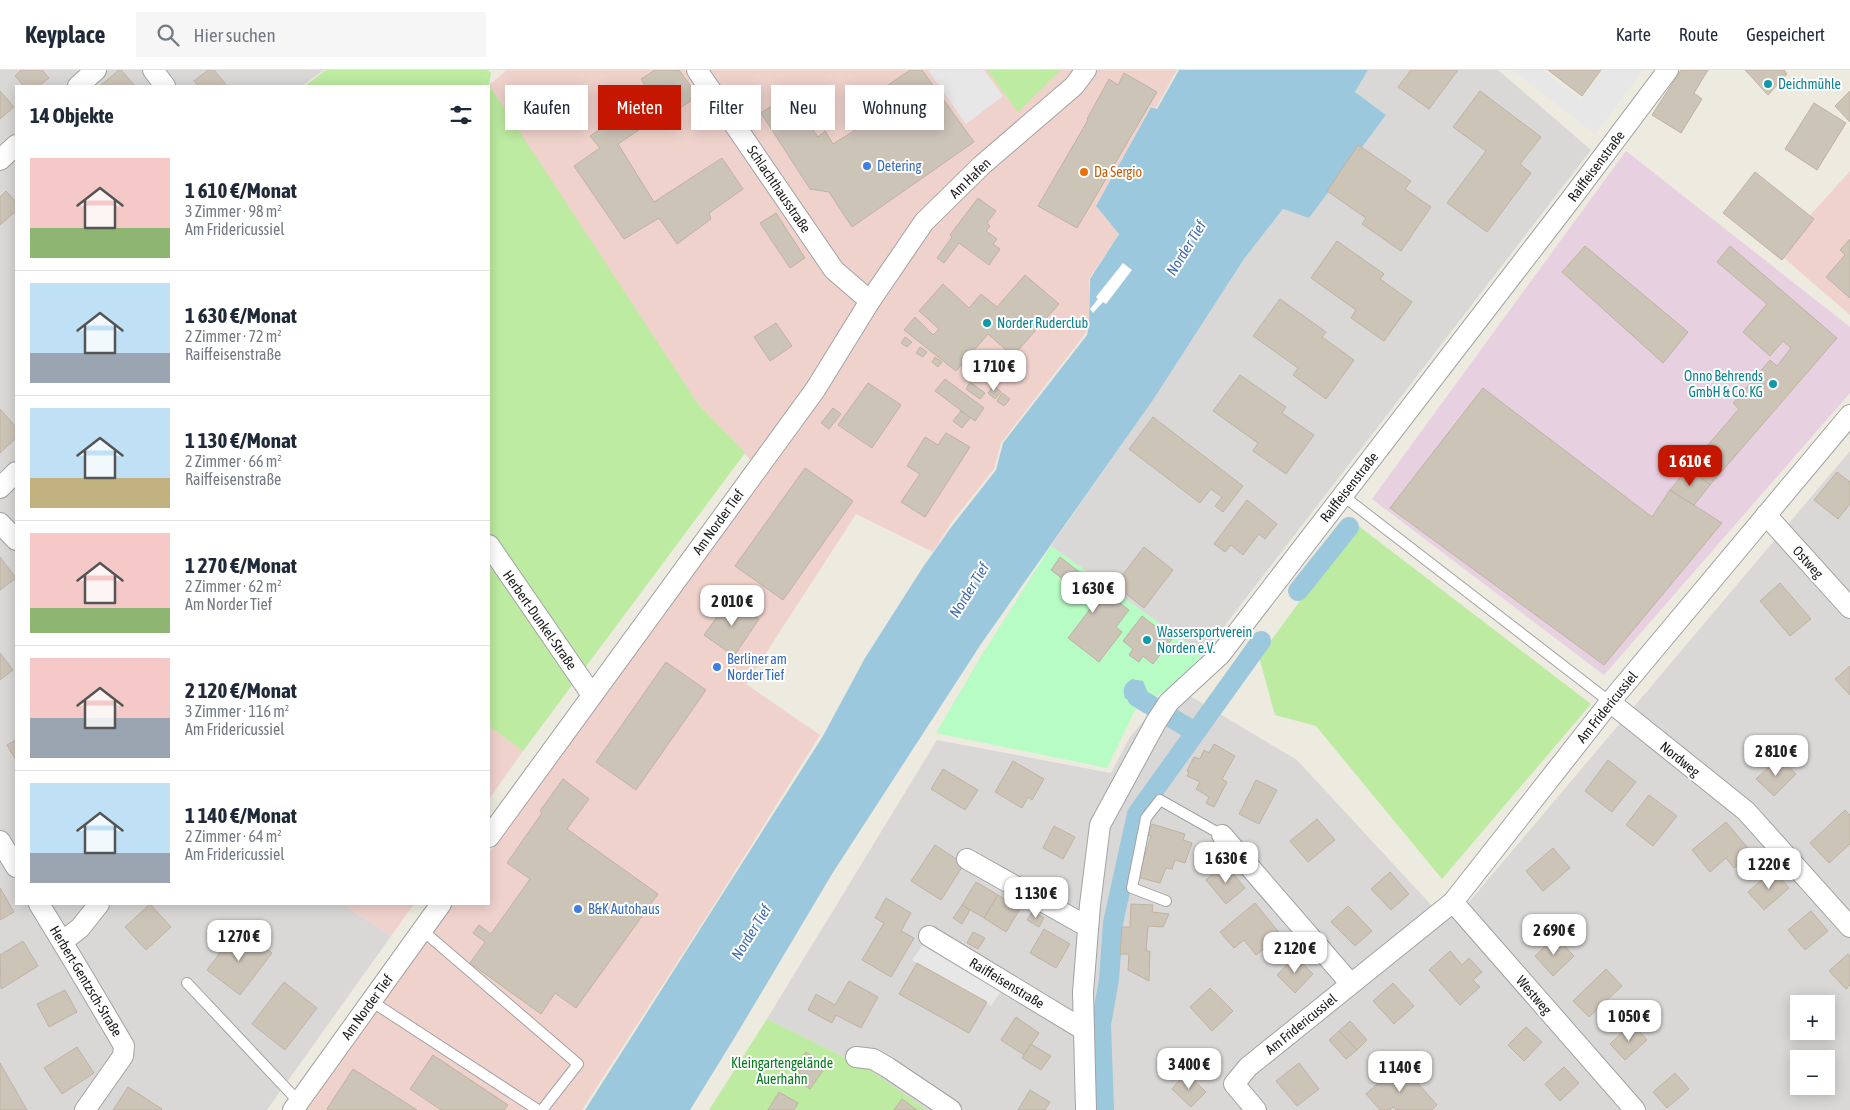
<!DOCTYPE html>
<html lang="de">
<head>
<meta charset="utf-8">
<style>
	:root { --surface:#fff; --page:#f6f6f7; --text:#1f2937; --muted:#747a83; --line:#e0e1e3; --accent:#c51600 }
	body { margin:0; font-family:"Asap Condensed",sans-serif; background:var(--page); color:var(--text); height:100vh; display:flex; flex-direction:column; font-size:19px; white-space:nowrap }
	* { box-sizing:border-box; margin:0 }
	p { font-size:16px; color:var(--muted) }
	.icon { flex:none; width:28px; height:28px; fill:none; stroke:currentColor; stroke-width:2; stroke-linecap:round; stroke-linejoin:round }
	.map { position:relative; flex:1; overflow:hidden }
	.sheet { position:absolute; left:15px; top:15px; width:475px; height:820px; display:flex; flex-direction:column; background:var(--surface); border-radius:0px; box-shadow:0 2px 12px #0003 }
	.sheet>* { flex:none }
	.hud { position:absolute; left:505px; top:15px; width:475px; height:45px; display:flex; gap:10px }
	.controls { position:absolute; left:1790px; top:925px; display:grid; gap:10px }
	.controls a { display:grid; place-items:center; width:45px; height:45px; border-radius:0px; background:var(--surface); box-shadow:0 2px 12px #0003; font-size:25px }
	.price { position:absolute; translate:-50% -42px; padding:0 11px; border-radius:10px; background:#fff; color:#222; font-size:16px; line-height:32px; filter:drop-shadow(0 1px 2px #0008) }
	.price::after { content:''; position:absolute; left:50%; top:30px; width:15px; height:11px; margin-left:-8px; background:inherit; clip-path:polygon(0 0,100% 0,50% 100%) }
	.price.selected { background:var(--accent); color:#fff }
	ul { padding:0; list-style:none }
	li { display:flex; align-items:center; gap:15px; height:125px; padding:0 15px }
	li+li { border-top:1px solid var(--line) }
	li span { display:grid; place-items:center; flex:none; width:140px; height:100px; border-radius:0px; color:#555 }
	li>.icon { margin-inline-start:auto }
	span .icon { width:60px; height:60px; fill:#fffc; stroke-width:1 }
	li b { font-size:21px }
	h2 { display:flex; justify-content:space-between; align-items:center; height:60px; padding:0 15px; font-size:21px }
	.tag { padding:0 18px; border-radius:0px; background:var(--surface); box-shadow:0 2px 12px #0003; font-size:18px; line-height:45px }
	.tag.selected { background:var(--accent); color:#fff }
	header { display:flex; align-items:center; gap:30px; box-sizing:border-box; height:70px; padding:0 25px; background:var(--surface); border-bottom:1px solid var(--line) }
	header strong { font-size:24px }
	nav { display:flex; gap:28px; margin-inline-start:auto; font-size:18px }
	.search { width:350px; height:45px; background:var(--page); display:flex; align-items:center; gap:12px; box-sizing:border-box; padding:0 18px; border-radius:0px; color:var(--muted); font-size:19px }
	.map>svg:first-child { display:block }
</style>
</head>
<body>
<header>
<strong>Keyplace</strong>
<div class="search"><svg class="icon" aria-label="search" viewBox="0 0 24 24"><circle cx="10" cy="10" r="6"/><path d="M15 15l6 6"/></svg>Hier suchen</div>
<nav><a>Karte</a><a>Route</a><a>Gespeichert</a></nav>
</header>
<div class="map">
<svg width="1850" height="1040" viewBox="0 0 1850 1040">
	<rect width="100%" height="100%" fill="#edeadf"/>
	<g fill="#d9d8d7" fill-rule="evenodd">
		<path d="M0,0H324L302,16H16V834H342L391,866L267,1040H0Z"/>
		<path d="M1368,0H1498L1591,80L1203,584L1051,476L1153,330L1244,189L1283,139L1309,147L1386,45L1355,22Z"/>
		<path d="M1850,381V1040H927L870,1000L767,949L937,670L1111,703L1130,667L1173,616L1297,690L1446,851L1469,832ZM1799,934H1826V961H1799ZM1799,989H1826V1016H1799Z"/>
	</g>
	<g fill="#f0d2cc">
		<path d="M507,0H1177L1156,38L1151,36L1096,136L1119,164L1089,209V253L1085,264L1001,373L994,399L951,453L933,482L856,444L746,614L820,665L707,846L582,1040H304L452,834H489V783L764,404L698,334L563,137L489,15Z"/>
		<path d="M1850,101V245L1777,182Z"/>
		<path d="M489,656L523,681L489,729Z"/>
		<path d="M342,834H414L391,866Z"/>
	</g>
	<path fill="#e7d0e0" d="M1626,81L1850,257V323L1604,605L1372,429Z"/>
	<g fill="#bdeba1">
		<path d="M326,0H488L491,3L489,15L698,334L745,383L523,681L489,656V16H305Z"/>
		<path d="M987,0H1061L1018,42Z"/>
		<path d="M1356,454L1591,634L1442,809L1316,656L1275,645L1259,587Z"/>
		<path d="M767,949L870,1000L927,1040H709Z"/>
	</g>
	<path fill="#b7fcc4" d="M1051,476L1203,584L1173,616L1135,640L1107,698L936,663L983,583Z"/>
	<g fill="#e7e7e7">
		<path d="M928,0H984L1003,26L966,54Z"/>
		<path d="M1512,0H1542L1581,29L1603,0H1643L1595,64Z"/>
		<path d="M927,869L1004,917L991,936L912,890Z"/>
	</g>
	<g fill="#9cc8de">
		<path d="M1179,0H1368L1355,22L1386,45L1309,148L1283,139L1244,189L1153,330L981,574L832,804L735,967L690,1040H585L823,666L865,588L923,497L952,456L996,400L1003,373L1087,265L1089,253L1090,209L1119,164L1096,136L1151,37L1157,39Z"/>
		<path d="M1132,609L1143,611L1148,623L1146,634L1137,635L1125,628C1122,619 1124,614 1132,609Z"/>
	</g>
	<path fill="#fff" d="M1123,193L1132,200L1106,234L1103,232L1093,243L1090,239L1098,229L1096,227Z"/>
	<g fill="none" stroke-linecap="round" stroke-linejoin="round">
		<g stroke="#9cc8de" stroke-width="20">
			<path d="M1298,521L1349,457"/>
			<path d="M1137,627L1195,662"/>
			<path d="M1104,1040L1101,954L1109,910L1113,853L1137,744L1261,571"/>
		</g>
	</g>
	<g fill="#cdc4b8" stroke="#bfb2a1">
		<path d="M21,0H42L49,8L39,16H24L15,6Z"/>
		<path d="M119,0H121L135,16H103L101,15Z"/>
		<path d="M208,0H214L227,16H199L194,11Z"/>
		<path d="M655,0H679L698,26L665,48L662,44L618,74L654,132L722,88L743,119L709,143L711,149L677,174L659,148L624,169L574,96L600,78L590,66L652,26L641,9Z"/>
		<path d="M910,0H922L974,72L852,157L829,122L810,119L761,43L797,19L805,30L796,35L818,67L825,61L833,74L879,45L868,29Z"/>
		<path d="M1411,0H1458L1429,39L1398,17Z"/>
		<path d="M1548,0H1601L1582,26Z"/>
		<path d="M1681,0H1708L1694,23L1702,29L1681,63L1652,45Z"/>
		<path d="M1745,0H1784L1787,4L1768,25Z"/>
		<path d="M1124,3L1157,22L1077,158L1038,136L1088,50L1087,49L1109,9L1118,15Z"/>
		<path d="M0,21L14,37L0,49Z"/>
		<path d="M1480,21L1541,67L1520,94L1531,103L1487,162L1447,133L1486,81L1453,57Z"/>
		<path d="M1850,21V52L1835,36Z"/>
		<path d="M1814,33L1846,53L1817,100L1785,79Z"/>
		<path d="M1358,75L1411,111L1405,119L1431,137L1401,181L1362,154L1366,148L1327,121Z"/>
		<path d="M1755,102L1814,149L1782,190L1723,143Z"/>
		<path d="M6,121L16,132V141L0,155V127Z"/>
		<path d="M978,128L996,141L987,153L990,156L986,161L997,169L993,174L1000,179L989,195L959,173L944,193L937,188L952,167L950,165Z"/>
		<path d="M776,143L805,188L790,198L760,153Z"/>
		<path d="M1850,169V228L1826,207L1845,185L1840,180Z"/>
		<path d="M1337,171L1384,204L1380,209L1412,232L1384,271L1351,248L1356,240L1311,208Z"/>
		<path d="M1585,176L1688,262L1663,293L1562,202Z"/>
		<path d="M1730,176L1837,268L1710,415L1689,397L1739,339L1733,333L1770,290L1777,296L1791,278L1783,271L1770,286L1743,262L1767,234L1717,192Z"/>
		<path d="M1025,205L1059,234L1013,286L988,264L956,301L904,260L915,247L933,265L939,259L919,241L943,214L969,238L981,224L997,237Z"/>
		<path d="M1280,229L1326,262L1322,267L1354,290L1326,329L1293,305L1298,298L1253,266Z"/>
		<path d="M776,253L792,276L770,291L754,267Z"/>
		<path d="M905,267L912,272L907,277L901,273Z"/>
		<path d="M920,277L927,282L923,287L916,283Z"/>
		<path d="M935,287L942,292L938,297L932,292Z"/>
		<path d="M1240,305L1286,337L1282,343L1314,365L1286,404L1253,381L1258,373L1213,341Z"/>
		<path d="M945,309L984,338L975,351L935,321Z"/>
		<path d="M970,312L985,323L980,329L966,319Z"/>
		<path d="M868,313L901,335L872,378L838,355Z"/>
		<path d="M994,316L1001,322L995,329L988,323Z"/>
		<path d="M1483,318L1652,447L1670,420L1722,453L1604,595L1390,438Z"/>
		<path d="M1002,323L1010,329L1004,336L997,331Z"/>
		<path d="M833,338L841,344L829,359L821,353Z"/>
		<path d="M0,339L16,357V368L0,383Z"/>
		<path d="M961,341L970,348L962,358L953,351Z"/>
		<path d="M1153,347L1243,416L1223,442L1215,436L1222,427L1211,419L1200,433L1129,379Z"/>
		<path d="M946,363L970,377L925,447L901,432L920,404L907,396L925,367L938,375Z"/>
		<path d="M1689,397L1710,415L1694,435L1670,420Z"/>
		<path d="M805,398L853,431L783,530L735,496Z"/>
		<path d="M1837,402L1850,412V434L1838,449L1814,430Z"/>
		<path d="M1247,430L1277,454L1265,469L1259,464L1243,485L1231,475L1225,482L1214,474Z"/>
		<path d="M1144,477L1173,500L1144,538L1115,515Z"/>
		<path d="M0,487L16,508L0,520Z"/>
		<path d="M1060,487L1129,540L1116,557L1122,562L1099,592L1068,568L1091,538L1092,539L1096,534L1051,500Z"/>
		<path d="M1780,513L1811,549L1790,566L1760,531Z"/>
		<path d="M730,529L759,549L734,586L704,565Z"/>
		<path d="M1142,546L1172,569L1153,594L1143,586L1139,592L1129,585L1133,579L1123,571Z"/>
		<path d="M0,583L13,600L0,610Z"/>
		<path d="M666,592L706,620L636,720L596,692Z"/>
		<path d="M1850,596V625L1835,609Z"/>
		<path d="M16,670V690L7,675Z"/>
		<path d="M1214,674L1235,686L1222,709L1227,712L1214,737L1206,733L1209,727L1196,719L1200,712L1187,706L1189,702L1187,701L1194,687L1200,689L1204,680L1209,683Z"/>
		<path d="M1779,687L1796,704L1774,726L1756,709Z"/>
		<path d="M1608,690L1636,712L1612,742L1585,721Z"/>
		<path d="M1013,691L1044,709L1032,730L1028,727L1022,738L995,722Z"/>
		<path d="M943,699L978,720L965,740L931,719Z"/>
		<path d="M563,709L589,729L567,759L658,824L576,938L555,923L541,944L470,893L485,872L473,863L479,855L491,864L530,809L507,793L542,743L540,741Z"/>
		<path d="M1256,710L1277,720L1259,754L1239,744Z"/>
		<path d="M1649,725L1677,746L1653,776L1626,755Z"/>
		<path d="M1845,740L1850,745V774L1829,793L1810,773Z"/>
		<path d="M1317,749L1335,770L1308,792L1290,771Z"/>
		<path d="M1726,752L1752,783L1734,798L1726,788L1710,802L1692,780Z"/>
		<path d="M1152,754L1185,764L1183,770L1192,773L1185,793L1175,790L1172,799L1166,798L1160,813L1138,807L1151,766L1148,765Z"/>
		<path d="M1054,756L1075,767L1063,789L1043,778Z"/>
		<path d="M935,775L964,794L941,830L911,811Z"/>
		<path d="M1553,778L1570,798L1543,821L1526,801Z"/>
		<path d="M1225,794L1245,818L1226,834L1206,810Z"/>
		<path d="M1773,800L1789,818L1764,840L1748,822Z"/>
		<path d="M1390,802L1409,824L1391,840L1371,819Z"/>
		<path d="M976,812L998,825L984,848L962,835Z"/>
		<path d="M0,818L14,842L0,850Z"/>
		<path d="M998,825L1020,839L1006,862L984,848Z"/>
		<path d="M886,828L911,843L901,861L914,868L891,907L862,890L884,853L875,848Z"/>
		<path d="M1255,833L1281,865L1256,885L1244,870L1234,878L1220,862Z"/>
		<path d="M150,834L171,857L146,880L125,857Z"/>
		<path d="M1131,834L1153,835L1152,842L1169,844L1163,857L1148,856L1146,881H1150L1149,911L1128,900L1129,884H1120L1122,857H1130Z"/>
		<path d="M962,835L970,840L962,854L953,848Z"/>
		<path d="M1348,836L1372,861L1355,876L1331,852Z"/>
		<path d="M1033,841L1044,848L1039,857L1027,850Z"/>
		<path d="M1811,841L1828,861L1805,880L1788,860Z"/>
		<path d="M239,858L272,883L240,925L207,900Z"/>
		<path d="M1044,859L1070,874L1056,898L1030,883Z"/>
		<path d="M973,862L985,868L978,879L967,873Z"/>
		<path d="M1555,866L1574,886L1553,906L1535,886Z"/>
		<path d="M23,871L38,896L1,919L0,885Z"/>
		<path d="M1450,881L1462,895L1469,888L1482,902L1473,910L1480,917L1460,935L1429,900Z"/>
		<path d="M1848,884L1850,887V915L1846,919L1829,901Z"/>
		<path d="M1295,886L1313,904L1295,923L1277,905Z"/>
		<path d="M917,893L987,932L969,963L899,924Z"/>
		<path d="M1606,899L1622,916L1589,947L1573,931Z"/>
		<path d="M849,911L878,927L861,958L836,945L832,953L808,940L816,924L835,935Z"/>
		<path d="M284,912L317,938L285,980L252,954Z"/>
		<path d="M1393,913L1414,936L1394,954L1373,931Z"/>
		<path d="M1210,918L1233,941L1212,961L1190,937Z"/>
		<path d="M65,920L77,942L49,957L37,934Z"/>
		<path d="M1016,947L1039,963L1024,985L1001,970Z"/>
		<path d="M1350,951L1367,970L1357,980L1339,961Z"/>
		<path d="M1632,953L1647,970L1625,990L1610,974Z"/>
		<path d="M1526,957L1542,972L1524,991L1508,975Z"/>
		<path d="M1339,961L1357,980L1346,989L1329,970Z"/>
		<path d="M1031,974L1051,986L1041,1000L1022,988Z"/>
		<path d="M77,977L94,1003L62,1024L44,998Z"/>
		<path d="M806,982L826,996L810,1019L795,1008L800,1002L794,998Z"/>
		<path d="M433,985L508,1035L504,1040H441L410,1019Z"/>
		<path d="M0,993L27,1040H0Z"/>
		<path d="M1299,993L1319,1019L1297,1036L1276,1011Z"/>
		<path d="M1400,993L1437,1035L1432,1040H1396L1393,1037L1390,1040H1380L1366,1024Z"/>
		<path d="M1564,997L1579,1013L1560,1031L1545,1014Z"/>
		<path d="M353,999L417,1040H329L327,1039Z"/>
		<path d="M1186,1003L1206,1022L1191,1037L1172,1019Z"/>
		<path d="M1675,1003L1689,1019L1667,1038L1653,1022Z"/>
		<path d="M128,1017L162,1039L161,1040H113Z"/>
		<path d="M1030,1020L1050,1032L1045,1040H1018Z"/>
		<path d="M779,1022L798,1033L794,1040H768Z"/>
		<path d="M902,1029L917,1040H894Z"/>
	</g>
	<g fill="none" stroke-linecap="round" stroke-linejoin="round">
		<g stroke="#a2a2a2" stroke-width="12">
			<g id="lane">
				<path d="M1342,425L1610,632"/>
				<path d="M1166,831L1132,818L1146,748L1160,730L1222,765"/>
				<path d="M422,860L578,994L542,1040"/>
				<path d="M187,913L299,1032"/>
				<path d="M371,931L538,1040"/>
			</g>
		</g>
		<g stroke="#a2a2a2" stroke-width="22">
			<g id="street">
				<path d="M153,0L165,16"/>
				<path d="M697,0L834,200L870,231"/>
				<path d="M78,16L96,0"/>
				<path d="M0,90L16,75"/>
				<path d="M0,418L16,402"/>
				<path d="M1766,445L1850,538"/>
				<path d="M0,453L16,470"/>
				<path d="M489,475L592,625"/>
				<path d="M1610,632L1746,741L1850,857"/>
				<path d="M1222,765L1350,913"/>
				<path d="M489,767L815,320L870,231L924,152L982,95L1074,16L1086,0"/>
				<path d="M0,771L16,797"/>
				<path d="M967,789L1088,857"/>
				<path d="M1453,832L1635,1040"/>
				<path d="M39,834C68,881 96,928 124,976L123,986L85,1040"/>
				<path d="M929,866L1084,960"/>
				<path d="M63,871L80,858L99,834"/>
				<path d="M856,987L873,989L887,997L951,1040"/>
				<path d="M293,1040L441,834"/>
				<path d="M1086,1040L1083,922L1090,835L1100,755L1156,652L1169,632L1220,585L1571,129L1668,0"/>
				<path d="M1256,1040L1234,1014L1248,997L1453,832L1610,632L1850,345"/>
			</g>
		</g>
		<use href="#lane" stroke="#fff" stroke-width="10"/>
		<use href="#street" stroke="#fff" stroke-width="20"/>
	</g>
	<g fill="#0f9aa8" stroke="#fff" stroke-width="2">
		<circle cx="1768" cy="14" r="5"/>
		<circle cx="987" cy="253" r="5"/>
		<circle cx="1773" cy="314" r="5"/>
		<circle cx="1147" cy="570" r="5"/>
	</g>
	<g fill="#3f7fe0" stroke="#fff" stroke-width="2">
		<circle cx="867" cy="96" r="5"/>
		<circle cx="717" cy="597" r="5"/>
		<circle cx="578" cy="839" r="5"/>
	</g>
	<circle fill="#e8710a" stroke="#fff" stroke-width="2" cx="1084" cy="102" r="5"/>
	<g text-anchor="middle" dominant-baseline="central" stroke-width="4" stroke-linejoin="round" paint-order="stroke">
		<g font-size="14" fill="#0d838f" stroke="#fff" text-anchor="start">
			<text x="1778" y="14">Deichmühle</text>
			<text x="997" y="253">Norder Ruderclub</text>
			<text x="1763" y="306" text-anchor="end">Onno Behrends<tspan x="1763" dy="16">GmbH &amp; Co. KG</tspan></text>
			<text x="1157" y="562">Wassersportverein<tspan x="1157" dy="16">Norden e.V.</tspan></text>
		</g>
		<g font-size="14" fill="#366cbe" stroke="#fff" text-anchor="start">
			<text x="877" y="96">Detering</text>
			<text x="727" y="589">Berliner am<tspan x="727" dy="16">Norder Tief</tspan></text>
			<text x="588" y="839">B&amp;K Autohaus</text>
		</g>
		<g font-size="14" fill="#1b1b1b" stroke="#fff">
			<text transform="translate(1596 96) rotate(-53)">Raiffeisenstraße</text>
			<text transform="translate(970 108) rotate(-44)">Am Hafen</text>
			<text transform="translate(779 119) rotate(56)">Schlachthausstraße</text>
			<text transform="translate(1349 417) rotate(-52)">Raiffeisenstraße</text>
			<text transform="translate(718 452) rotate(-54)">Am Norder Tief</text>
			<text transform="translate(1808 492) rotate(48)">Ostweg</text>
			<text transform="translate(540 550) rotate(55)">Herbert-Dunkel-Straße</text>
			<text transform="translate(1607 637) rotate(-51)">Am Fridericussiel</text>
			<text transform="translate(1680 689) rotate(39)">Nordweg</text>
			<text transform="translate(86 911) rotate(59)">Herbert-Gentzsch-Straße</text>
			<text transform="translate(1007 913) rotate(31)">Raiffeisenstraße</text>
			<text transform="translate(1534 925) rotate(49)">Westweg</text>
			<text transform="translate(367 937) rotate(-54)">Am Norder Tief</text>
			<text transform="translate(1301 954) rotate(-39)">Am Fridericussiel</text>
		</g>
		<g font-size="14" fill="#c56008" stroke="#fff" text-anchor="start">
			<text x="1094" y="102">Da Sergio</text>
		</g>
		<g font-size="14" fill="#057c1c" stroke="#fff">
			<text x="782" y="993">Kleingartengelände<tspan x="782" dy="16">Auerhahn</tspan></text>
		</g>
		<g font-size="15" font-style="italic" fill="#436dae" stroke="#fff">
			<text transform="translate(1186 178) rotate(-58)">Norder Tief</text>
			<text transform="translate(969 520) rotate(-58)">Norder Tief</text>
			<text transform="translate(751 862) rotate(-58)">Norder Tief</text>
		</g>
	</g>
</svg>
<div class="controls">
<a>+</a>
<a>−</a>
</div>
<b class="price" style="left:994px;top:322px">1 710 €</b>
<b class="price selected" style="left:1690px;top:417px">1 610 €</b>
<b class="price" style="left:1093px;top:544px">1 630 €</b>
<b class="price" style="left:732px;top:557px">2 010 €</b>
<b class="price" style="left:1776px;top:707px">2 810 €</b>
<b class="price" style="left:1226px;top:814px">1 630 €</b>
<b class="price" style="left:1769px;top:820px">1 220 €</b>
<b class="price" style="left:1036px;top:849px">1 130 €</b>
<b class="price" style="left:1554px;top:886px">2 690 €</b>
<b class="price" style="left:239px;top:892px">1 270 €</b>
<b class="price" style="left:1295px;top:904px">2 120 €</b>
<b class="price" style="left:1629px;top:972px">1 050 €</b>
<b class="price" style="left:1189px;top:1020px">3 400 €</b>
<b class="price" style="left:1400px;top:1023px">1 140 €</b>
<div class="hud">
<a class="tag">Kaufen</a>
<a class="tag selected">Mieten</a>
<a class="tag">Filter</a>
<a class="tag">Neu</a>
<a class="tag">Wohnung</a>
</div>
<section class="sheet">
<h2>14 Objekte<svg class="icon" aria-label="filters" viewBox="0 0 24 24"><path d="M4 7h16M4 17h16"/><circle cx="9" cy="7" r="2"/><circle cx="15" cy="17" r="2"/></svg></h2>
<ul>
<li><span style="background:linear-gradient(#f6c9c9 70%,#8fb573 0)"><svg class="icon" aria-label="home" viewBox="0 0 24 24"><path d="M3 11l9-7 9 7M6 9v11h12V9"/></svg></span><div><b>1 610 €/Monat</b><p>3 Zimmer · 98 m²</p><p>Am Fridericussiel</p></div></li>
<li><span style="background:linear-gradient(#bfe0f5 70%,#9aa5b1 0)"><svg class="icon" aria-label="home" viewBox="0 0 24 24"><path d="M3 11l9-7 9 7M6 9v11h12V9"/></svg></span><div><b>1 630 €/Monat</b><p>2 Zimmer · 72 m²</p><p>Raiffeisenstraße</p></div></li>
<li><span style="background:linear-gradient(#bfe0f5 70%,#c2b280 0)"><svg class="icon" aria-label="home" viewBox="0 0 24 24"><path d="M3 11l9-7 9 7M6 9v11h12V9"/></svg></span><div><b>1 130 €/Monat</b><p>2 Zimmer · 66 m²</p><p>Raiffeisenstraße</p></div></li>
<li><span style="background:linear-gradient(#f6c9c9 75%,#8fb573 0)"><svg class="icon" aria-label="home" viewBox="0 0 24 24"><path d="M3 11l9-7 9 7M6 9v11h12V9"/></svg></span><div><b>1 270 €/Monat</b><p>2 Zimmer · 62 m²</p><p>Am Norder Tief</p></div></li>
<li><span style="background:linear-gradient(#f6c9c9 60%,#9aa5b1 0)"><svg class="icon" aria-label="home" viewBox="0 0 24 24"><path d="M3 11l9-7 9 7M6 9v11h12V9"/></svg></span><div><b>2 120 €/Monat</b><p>3 Zimmer · 116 m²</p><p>Am Fridericussiel</p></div></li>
<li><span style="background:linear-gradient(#bfe0f5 70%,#9aa5b1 0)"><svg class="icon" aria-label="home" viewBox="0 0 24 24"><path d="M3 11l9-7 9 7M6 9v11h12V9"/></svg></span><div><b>1 140 €/Monat</b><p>2 Zimmer · 64 m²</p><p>Am Fridericussiel</p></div></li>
</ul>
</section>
</div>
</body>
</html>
